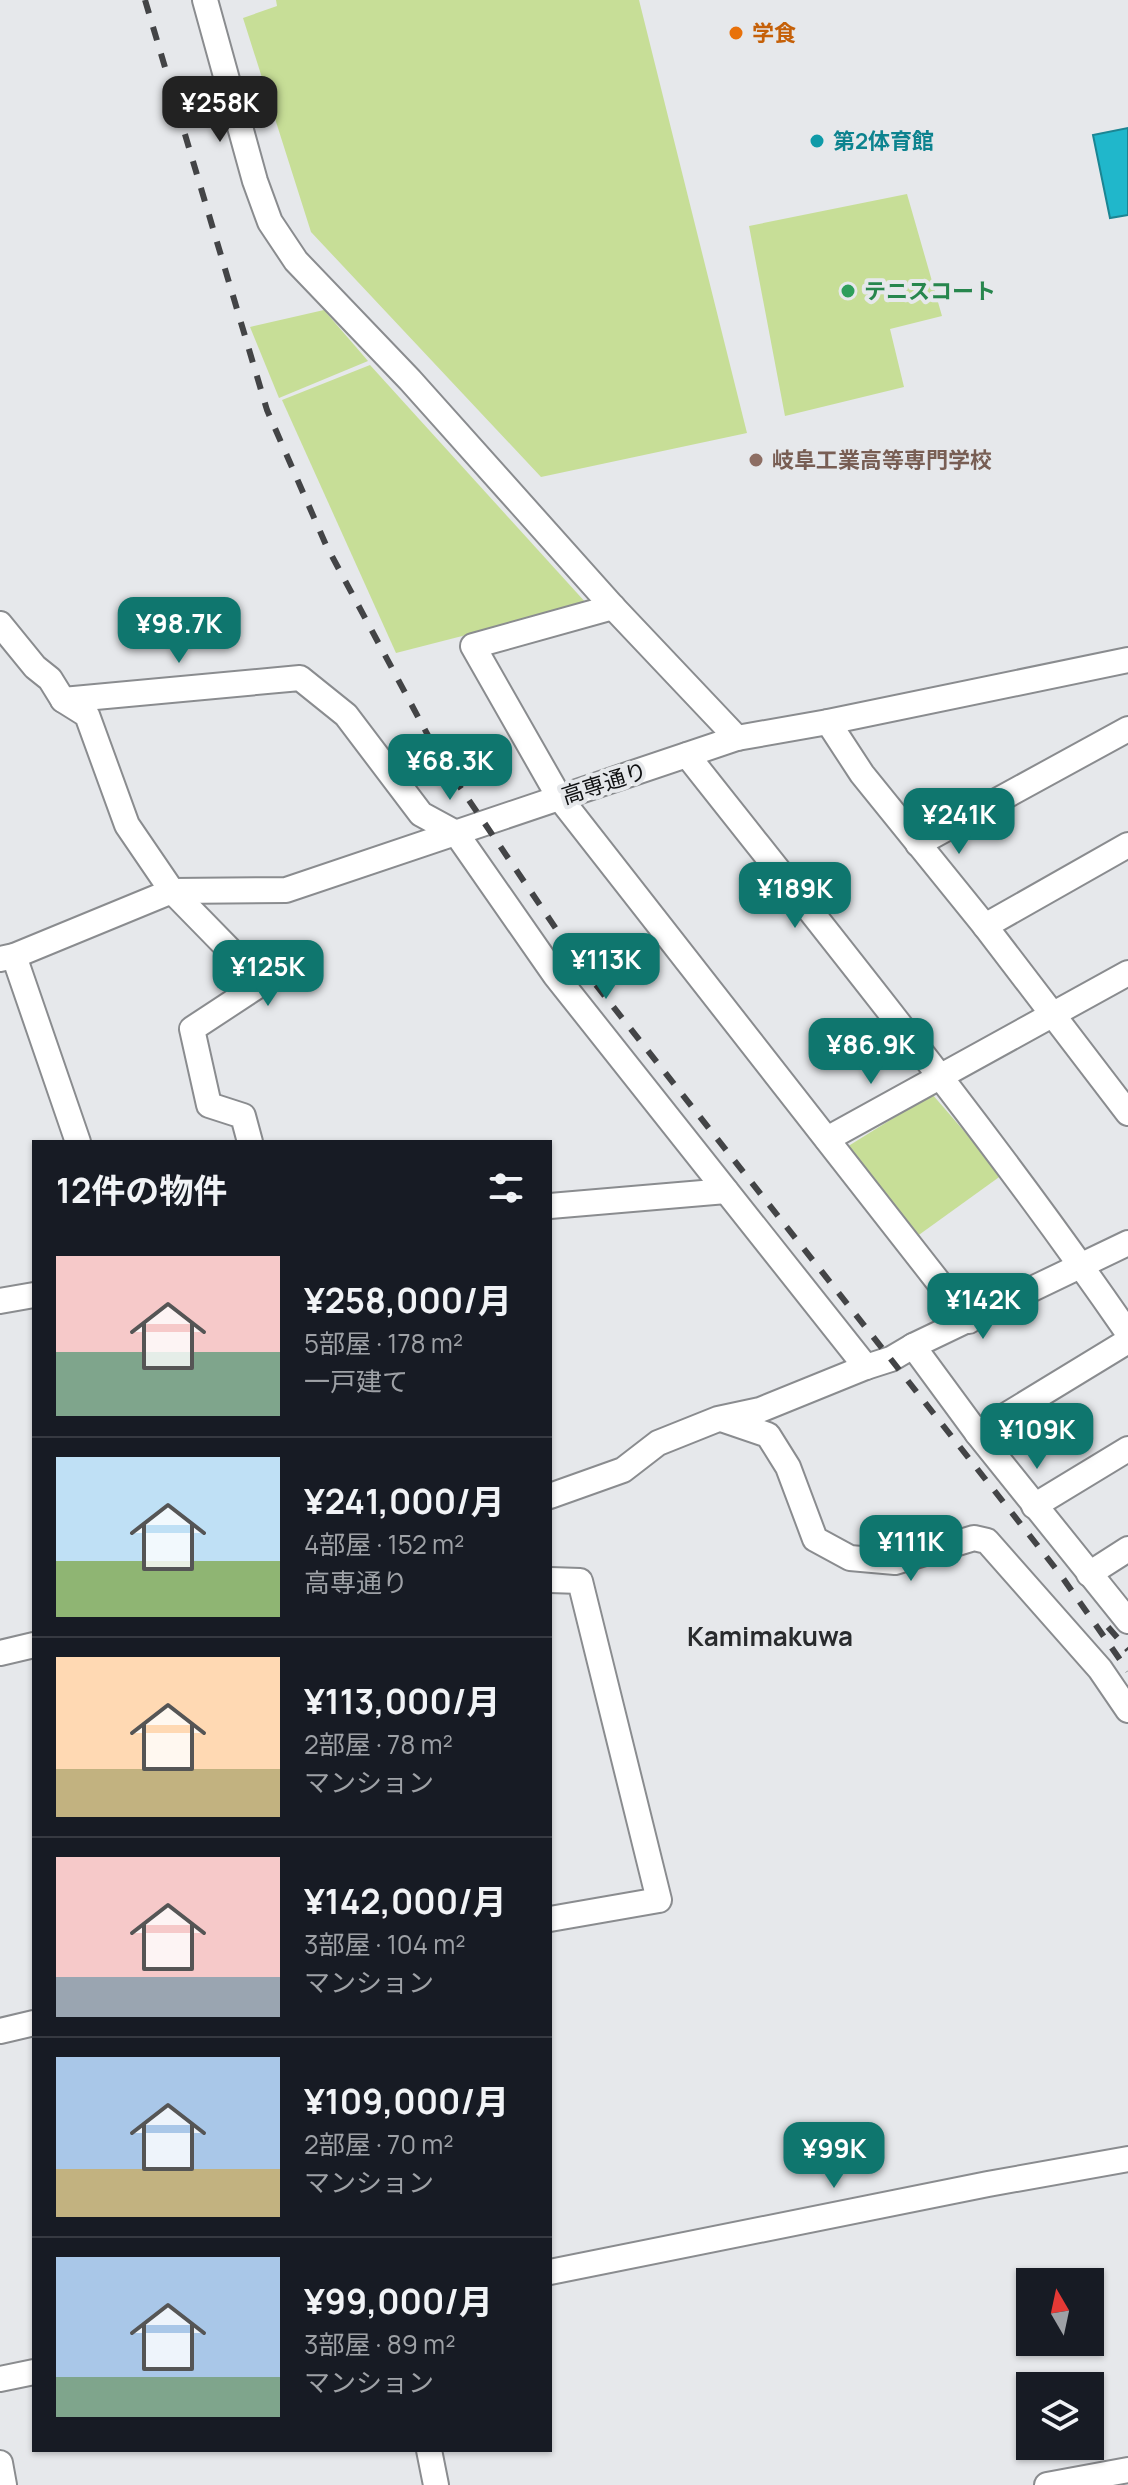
<!DOCTYPE html>
<html lang="ja">
<head>
<meta charset="utf-8">
<style>
	:root { --surface:#171b24; --page:#242831; --text:#f1f3f6; --muted:#9ea1a6; --line:#363941; --accent:#0f766e }
	body { margin:0; font-family:Manrope,"Noto Sans JP",sans-serif; background:var(--page); color:var(--text); height:100vh; display:flex; flex-direction:column; font-size:30px; white-space:nowrap }
	* { box-sizing:border-box; margin:0 }
	p { font-size:26px; color:var(--muted) }
	.icon { flex:none; width:44px; height:44px; fill:none; stroke:currentColor; stroke-width:2; stroke-linecap:round; stroke-linejoin:round }
	.map { position:relative; flex:1; overflow:hidden }
	.drawer { position:absolute; left:32px; top:1140px; width:520px; height:1312px; display:flex; flex-direction:column; background:var(--surface); border-radius:0px; box-shadow:0 2px 6px #0004 }
	.drawer>* { flex:none }
	.needle { width:52px; rotate:351deg }
	.buttons { position:absolute; left:1016px; top:2268px; display:grid; gap:16px }
	.buttons a { display:grid; place-items:center; width:88px; height:88px; border-radius:0px; background:var(--surface); box-shadow:0 2px 6px #0004; font-size:40px }
	.price { position:absolute; translate:-50% -68px; padding:0 18px; border-radius:16px; background:var(--accent); color:#fff; font-size:26px; line-height:52px; filter:drop-shadow(0 2px 4px #0008) }
	.price::after { content:''; position:absolute; left:50%; top:48px; width:24px; height:18px; margin-left:-12px; background:inherit; clip-path:polygon(0 0,100% 0,50% 100%) }
	.price.active { background:#222; color:#fff }
	ul { padding:0; list-style:none }
	li { display:flex; align-items:center; gap:24px; height:200px; padding:0 24px }
	li+li { border-top:2px solid var(--line) }
	li span { display:grid; place-items:center; flex:none; width:224px; height:160px; border-radius:0px; color:#555 }
	li>.icon { margin-inline-start:auto }
	span .icon { width:96px; height:96px; fill:#fffc; stroke-width:1 }
	li b { font-size:34px }
	h2 { display:flex; justify-content:space-between; align-items:center; height:96px; padding:0 24px; font-size:34px }
	.map>svg:first-child { display:block }
</style>
</head>
<body>
<div class="map">
<svg width="1128" height="2485" viewBox="0 0 1128 2485">
	<rect width="100%" height="100%" fill="#e6e8eb"/>
	<g fill="#c7de97">
		<path d="M276,0H639L747,433L541,477L311,232L243,18L277,6Z"/>
		<path d="M907,194L942,316L890,329L904,387L785,416L749,226Z"/>
		<path d="M324,310L368,361L279,398L250,327Z"/>
		<path d="M370,365L587,604L396,653L282,400Z"/>
		<path d="M932,1094L1002,1175L916,1237L842,1150Z"/>
	</g>
	<path fill="#20b7cb" stroke="#1b8593" stroke-width="2" d="M1128,128V215L1110,218L1093,135Z"/>
	<g fill="none" stroke-linecap="round" stroke-linejoin="round">
		<g stroke="#8a8c8f" stroke-width="28">
			<g id="minor">
				<path d="M205,0L255,181L270,222L296,261L410,380L613,607L737,738"/>
				<path d="M613,607L473,646L559,797L969,1321"/>
				<path d="M0,624L35,667L50,679L63,700L87,715L127,825L172,891L262,983L192,1029L209,1105L243,1116L250,1142"/>
				<path d="M63,700L300,678L346,715L421,814L456,833L555,975L866,1367"/>
				<path d="M828,722L862,774L985,926L1128,1113"/>
				<path d="M687,755C837,945 990,1133 1128,1333"/>
				<path d="M918,844L1128,729"/>
				<path d="M985,926L1128,845"/>
				<path d="M14,956L78,1142"/>
				<path d="M0,959L14,956L172,891L286,890L737,738L828,722L1128,660"/>
				<path d="M827,1139L1128,973"/>
				<path d="M550,1206L726,1191"/>
				<path d="M0,1301L34,1295"/>
				<path d="M913,1346L977,1433L1128,1621"/>
				<path d="M721,1419L768,1435L788,1467L815,1539L850,1558L895,1562L974,1538L987,1541L1100,1669L1128,1710"/>
				<path d="M977,1433L1128,1341"/>
				<path d="M550,1496L623,1470L658,1443L718,1419L760,1410L866,1367L891,1359L913,1346L1128,1243"/>
				<path d="M1034,1506L1128,1449"/>
				<path d="M1089,1574L1128,1549"/>
				<path d="M550,1580L580,1581L659,1900L550,1919"/>
				<path d="M0,1653L34,1645"/>
				<path d="M0,2031L34,2023"/>
				<path d="M550,2272L988,2184L1128,2159"/>
				<path d="M0,2379L34,2372"/>
				<path d="M429,2450L436,2485"/>
				<path d="M0,2463L4,2485"/>
				<path d="M1047,2485L1128,2470"/>
			</g>
		</g>
		<use href="#minor" stroke="#fff" stroke-width="24"/>
		<g stroke="#434446" stroke-width="6" stroke-dasharray="14 14" stroke-linecap="butt">
			<path d="M145,0L267,410L326,545L439,756L582,967L1060,1574L1128,1671"/>
			<path d="M1108,1627L1128,1650"/>
		</g>
	</g>
	<circle fill="#e8710a" stroke="#e6e8eb" stroke-width="3" cx="736" cy="33" r="8"/>
	<circle fill="#0f9aa8" stroke="#e6e8eb" stroke-width="3" cx="817" cy="141" r="8"/>
	<circle fill="#2e9e5b" stroke="#e6e8eb" stroke-width="3" cx="848" cy="291" r="8"/>
	<circle fill="#8d6e63" stroke="#e6e8eb" stroke-width="3" cx="756" cy="460" r="8"/>
	<g text-anchor="middle" dominant-baseline="central" stroke-width="8" stroke-linejoin="round" paint-order="stroke">
		<g font-size="22" font-weight="bold" fill="#c56008" stroke="#e6e8eb" text-anchor="start">
			<text x="752" y="33">学食</text>
		</g>
		<g font-size="22" font-weight="bold" fill="#0d838f" stroke="#e6e8eb" text-anchor="start">
			<text x="833" y="141">第2体育館</text>
		</g>
		<g font-size="22" font-weight="bold" fill="#27864d" stroke="#e6e8eb" text-anchor="start">
			<text x="864" y="291">テニスコート</text>
		</g>
		<g font-size="22" font-weight="bold" fill="#785e54" stroke="#e6e8eb" text-anchor="start">
			<text x="772" y="460">岐阜工業高等専門学校</text>
		</g>
		<g font-size="22" fill="#0e0f10" stroke="#e6e8eb">
			<text transform="translate(604 783) rotate(-18)">高専通り</text>
		</g>
		<g font-size="26" font-weight="bold" fill="#292b2d" stroke="#e6e8eb">
			<text x="770" y="1636">Kamimakuwa</text>
		</g>
	</g>
</svg>
<div class="buttons">
<a><svg class="needle" viewBox="-14 -14 28 28"><path d="M0-13l5 13h-10z" fill="#e53935"/><path d="M0 13l5-13h-10z" fill="#9ea1a6"/></svg></a>
<a><svg class="icon" aria-label="layers" viewBox="0 0 24 24"><path d="M12 4l9 5-9 5-9-5zM3 14l9 5 9-5"/></svg></a>
</div>
<b class="price active" style="left:220px;top:144px">¥258K</b>
<b class="price" style="left:179px;top:665px">¥98.7K</b>
<b class="price" style="left:450px;top:802px">¥68.3K</b>
<b class="price" style="left:959px;top:856px">¥241K</b>
<b class="price" style="left:795px;top:930px">¥189K</b>
<b class="price" style="left:606px;top:1001px">¥113K</b>
<b class="price" style="left:268px;top:1008px">¥125K</b>
<b class="price" style="left:871px;top:1086px">¥86.9K</b>
<b class="price" style="left:983px;top:1341px">¥142K</b>
<b class="price" style="left:1037px;top:1471px">¥109K</b>
<b class="price" style="left:911px;top:1583px">¥111K</b>
<b class="price" style="left:834px;top:2190px">¥99K</b>
<section class="drawer">
<h2>12件の物件<svg class="icon" aria-label="filters" viewBox="0 0 24 24"><path d="M4 7h16M4 17h16"/><circle cx="9" cy="7" r="2"/><circle cx="15" cy="17" r="2"/></svg></h2>
<ul>
<li><span style="background:linear-gradient(#f6c9c9 60%,#7fa58c 0)"><svg class="icon" aria-label="home" viewBox="0 0 24 24"><path d="M3 11l9-7 9 7M6 9v11h12V9"/></svg></span><div><b>¥258,000/月</b><p>5部屋 · 178 m²</p><p>一戸建て</p></div></li>
<li><span style="background:linear-gradient(#bfe0f5 65%,#8fb573 0)"><svg class="icon" aria-label="home" viewBox="0 0 24 24"><path d="M3 11l9-7 9 7M6 9v11h12V9"/></svg></span><div><b>¥241,000/月</b><p>4部屋 · 152 m²</p><p>高専通り</p></div></li>
<li><span style="background:linear-gradient(#ffd9b3 70%,#c2b280 0)"><svg class="icon" aria-label="home" viewBox="0 0 24 24"><path d="M3 11l9-7 9 7M6 9v11h12V9"/></svg></span><div><b>¥113,000/月</b><p>2部屋 · 78 m²</p><p>マンション</p></div></li>
<li><span style="background:linear-gradient(#f6c9c9 75%,#9aa5b1 0)"><svg class="icon" aria-label="home" viewBox="0 0 24 24"><path d="M3 11l9-7 9 7M6 9v11h12V9"/></svg></span><div><b>¥142,000/月</b><p>3部屋 · 104 m²</p><p>マンション</p></div></li>
<li><span style="background:linear-gradient(#a9c7e8 70%,#c2b280 0)"><svg class="icon" aria-label="home" viewBox="0 0 24 24"><path d="M3 11l9-7 9 7M6 9v11h12V9"/></svg></span><div><b>¥109,000/月</b><p>2部屋 · 70 m²</p><p>マンション</p></div></li>
<li><span style="background:linear-gradient(#a9c7e8 75%,#7fa58c 0)"><svg class="icon" aria-label="home" viewBox="0 0 24 24"><path d="M3 11l9-7 9 7M6 9v11h12V9"/></svg></span><div><b>¥99,000/月</b><p>3部屋 · 89 m²</p><p>マンション</p></div></li>
</ul>
</section>
</div>
</body>
</html>
